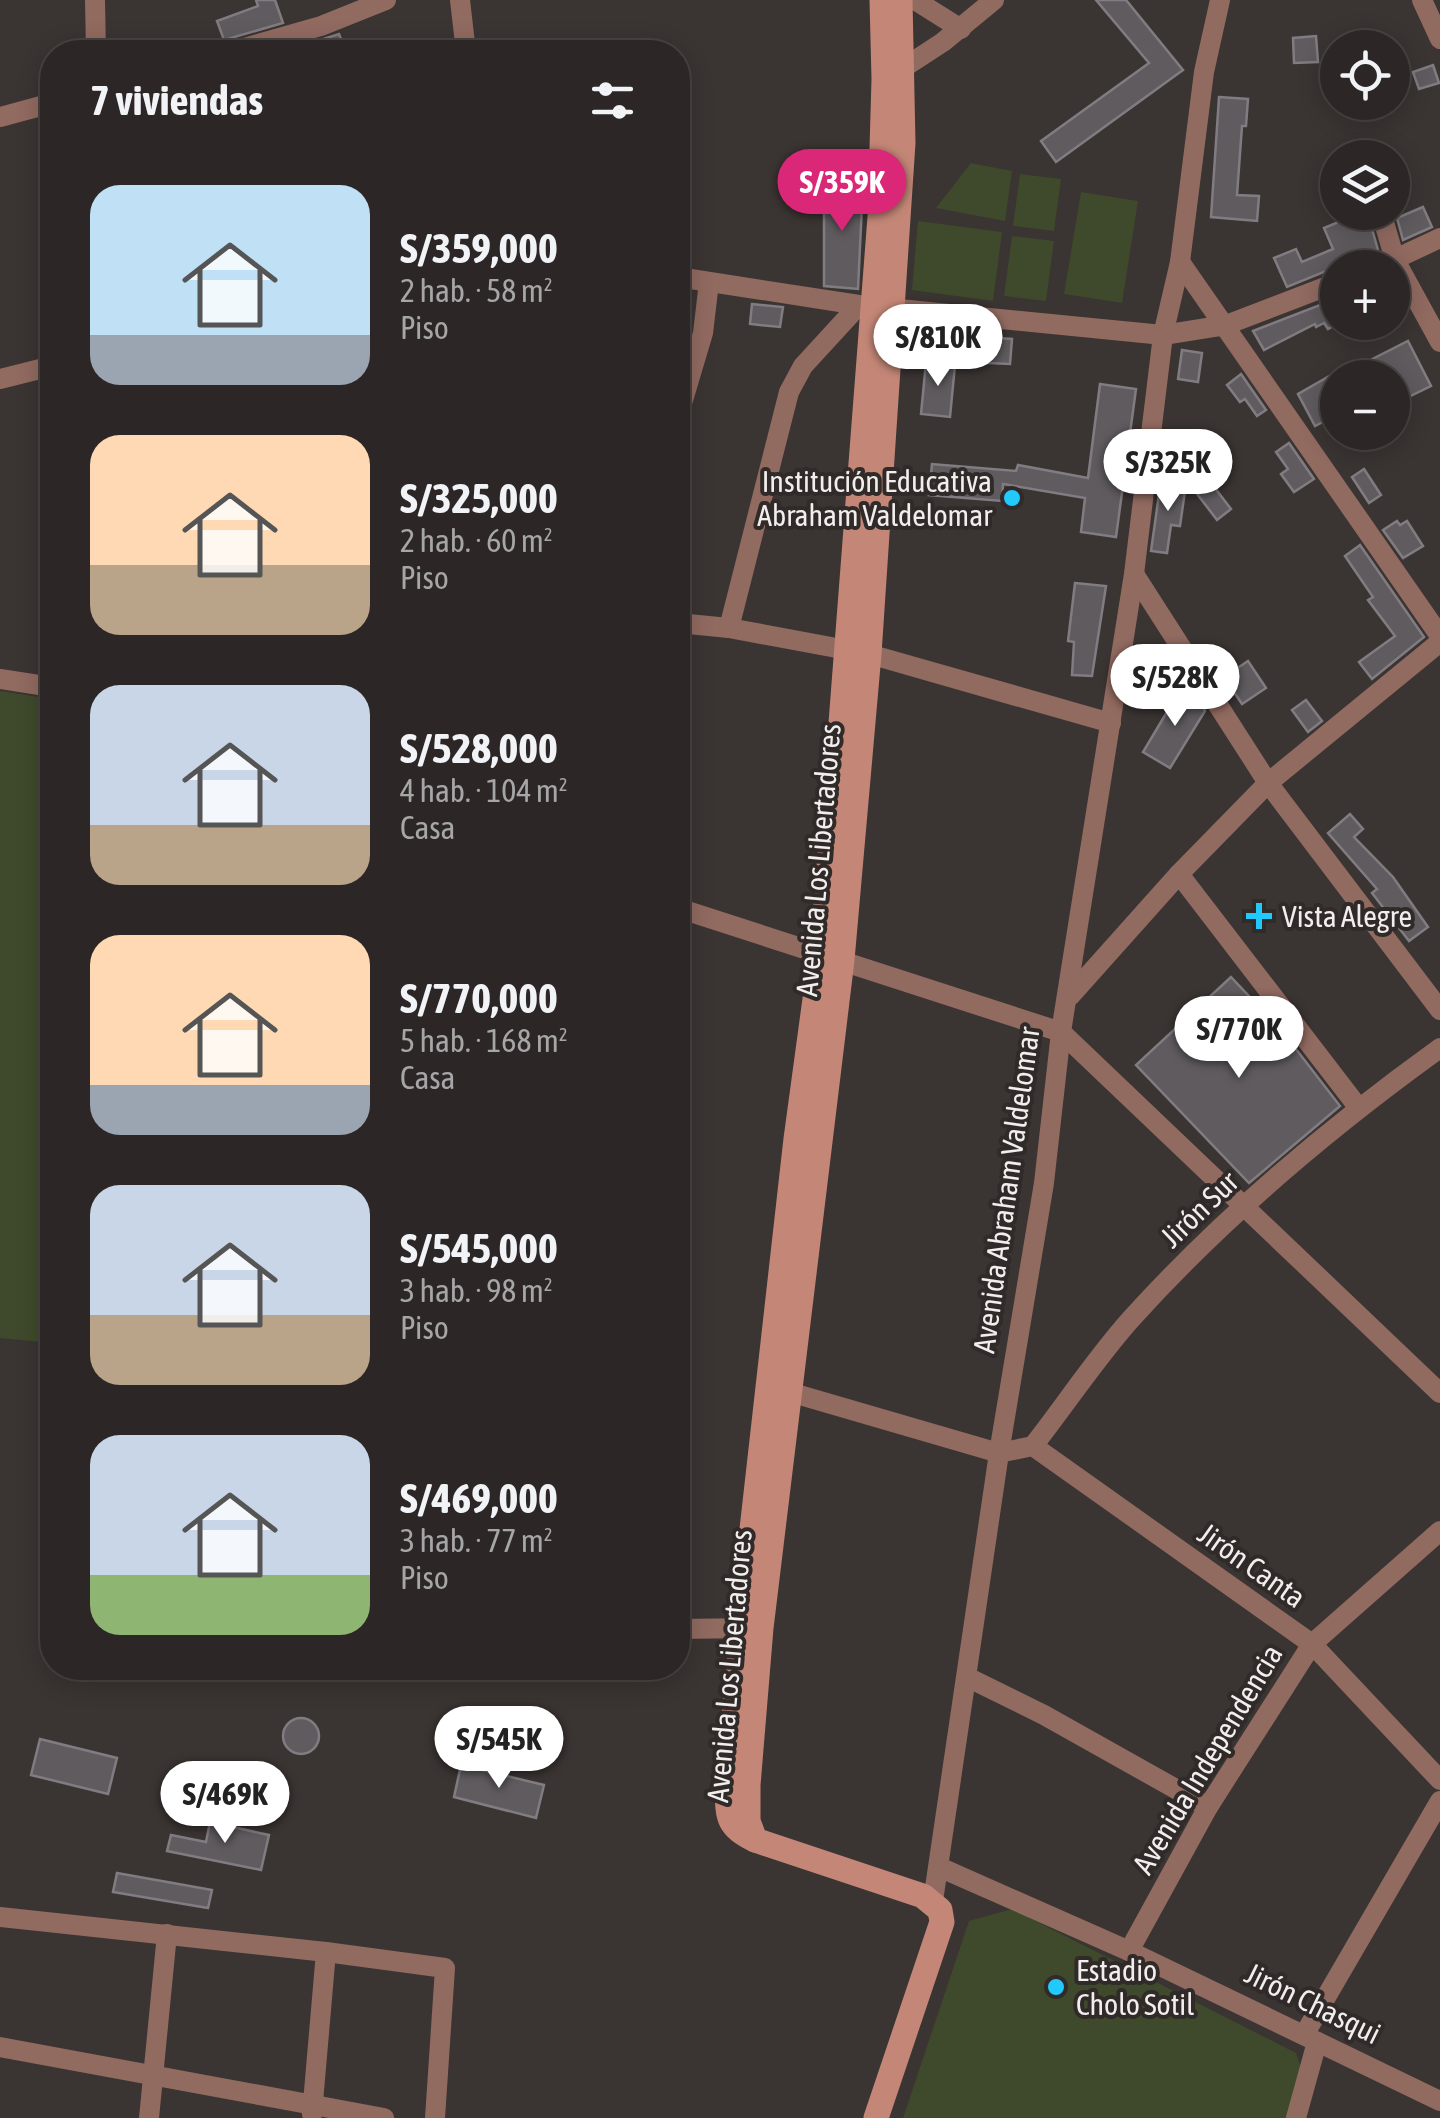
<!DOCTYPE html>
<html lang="es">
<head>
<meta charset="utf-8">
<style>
	:root { --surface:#2c2726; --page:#342f2e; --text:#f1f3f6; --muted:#a6a5a7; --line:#484443; --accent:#db2777 }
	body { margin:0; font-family:"Asap Condensed",sans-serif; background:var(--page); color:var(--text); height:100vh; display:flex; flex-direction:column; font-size:38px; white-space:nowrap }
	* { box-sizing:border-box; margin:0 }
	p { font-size:32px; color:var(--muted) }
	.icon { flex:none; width:55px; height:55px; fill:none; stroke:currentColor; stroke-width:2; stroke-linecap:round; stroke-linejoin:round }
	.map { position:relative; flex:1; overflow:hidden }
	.details { position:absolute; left:40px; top:40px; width:650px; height:1640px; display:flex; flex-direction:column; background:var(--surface); border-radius:40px; box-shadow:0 5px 25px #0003,0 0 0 2px var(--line) }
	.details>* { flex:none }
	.buttons { position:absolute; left:1320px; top:30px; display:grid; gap:20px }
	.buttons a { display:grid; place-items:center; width:90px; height:90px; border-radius:50%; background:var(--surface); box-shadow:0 5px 25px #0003,0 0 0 2px var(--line); font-size:50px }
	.price { position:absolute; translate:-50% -85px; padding:0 22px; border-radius:35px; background:#fff; color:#222; font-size:32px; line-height:65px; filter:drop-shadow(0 2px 5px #0008) }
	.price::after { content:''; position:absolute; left:50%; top:60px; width:30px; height:22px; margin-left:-15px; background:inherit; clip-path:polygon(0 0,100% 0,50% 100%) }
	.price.current { background:var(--accent); color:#fff }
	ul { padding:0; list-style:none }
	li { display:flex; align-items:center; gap:30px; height:250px; padding:0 50px }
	li span { display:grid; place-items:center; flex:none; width:280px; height:200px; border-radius:30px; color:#555 }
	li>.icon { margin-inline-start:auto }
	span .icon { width:120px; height:120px; fill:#fffc; stroke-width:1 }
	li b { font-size:42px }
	h2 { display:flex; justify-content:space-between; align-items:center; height:120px; padding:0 50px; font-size:42px }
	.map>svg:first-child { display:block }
</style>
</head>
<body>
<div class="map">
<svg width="1440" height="2118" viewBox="0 0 1440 2118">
	<rect width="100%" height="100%" fill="#3a3432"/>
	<g fill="#3e4a2b">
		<path d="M971,163L1012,171L1005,221L936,208Z"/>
		<path d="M1020,174L1061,179L1054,231L1013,226Z"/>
		<path d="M1081,192L1138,201L1122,303L1064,294Z"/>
		<path d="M918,221L1002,232L993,301L912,290Z"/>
		<path d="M1012,236L1054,241L1046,301L1004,296Z"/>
		<path d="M0,691L52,699V1343L0,1338Z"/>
		<path d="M1012,1909L1296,2053L1302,2070L1289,2118H903L969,1921Z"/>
	</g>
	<g fill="#5f5b5f" stroke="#817c81" stroke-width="2.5">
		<path d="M256,0H275L283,23L224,40L217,21L258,6Z"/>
		<path d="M1096,0H1126L1183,70L1056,162L1041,141L1149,63Z"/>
		<path d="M339,34L346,52H300L298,47Z"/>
		<path d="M1316,36L1318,62L1294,63L1293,38Z"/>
		<path d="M1433,65L1439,83L1419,89L1413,72Z"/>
		<path d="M1219,97L1248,99L1246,126H1242L1237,195L1259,196L1257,221L1211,217Z"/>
		<path d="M824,183L863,184L858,289L824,286Z"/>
		<path d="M1423,207L1432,227L1403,240L1397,218Z"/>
		<path d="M1353,216L1359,229L1367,225L1372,229L1378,250L1287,287L1274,258L1296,249L1302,262L1333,249L1324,228Z"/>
		<path d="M1338,298V323L1328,329L1324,323L1316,327L1315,324L1264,350L1253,331Z"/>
		<path d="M752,304L783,307L780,327L750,324Z"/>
		<path d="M968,336L1012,339L1010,364L966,362Z"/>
		<path d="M1408,341L1431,386L1392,405V378H1335Z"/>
		<path d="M1182,350L1202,353L1198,382L1178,379Z"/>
		<path d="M926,362L955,365L950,417L921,414Z"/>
		<path d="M1241,374L1266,410L1257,416L1245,399L1240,402L1227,385Z"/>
		<path d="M1333,374L1338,382V414L1315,426L1298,394Z"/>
		<path d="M1100,384L1136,389L1116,537L1081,532L1085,498L1003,484L1002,501L929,495L932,464L1016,471L1018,465L1088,478Z"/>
		<path d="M1289,443L1314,479L1294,492L1281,474L1288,469L1276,452Z"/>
		<path d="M1364,469L1381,495L1369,503L1352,477Z"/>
		<path d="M1205,475L1231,509L1217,520L1191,486Z"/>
		<path d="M1161,480L1186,484L1180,526L1171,525L1167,553L1151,551Z"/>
		<path d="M1397,521L1400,525L1407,521L1423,546L1403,558L1383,530Z"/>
		<path d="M1360,545L1424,637L1372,679L1359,662L1395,636L1368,600L1373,597L1345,556Z"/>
		<path d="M1075,583L1106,586L1092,676L1072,675L1074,642L1068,641Z"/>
		<path d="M1248,661L1266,688L1242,704L1224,677Z"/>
		<path d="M1180,690L1200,702L1205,711L1170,768L1143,752Z"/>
		<path d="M1306,700L1322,721L1308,732L1292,710Z"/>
		<path d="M1350,814L1363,829L1354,837L1393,877L1428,927L1409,941L1372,893L1377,889L1328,833Z"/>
		<path d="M1231,977L1282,1031L1340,1106L1249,1183L1136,1065Z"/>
		<circle cx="301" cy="1736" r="18"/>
		<path d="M40,1739L117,1758L108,1794L31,1775Z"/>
		<path d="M461,1765L544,1785L536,1818L454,1797Z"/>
		<path d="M210,1822L269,1835L261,1870L167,1851L171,1835L206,1842Z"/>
		<path d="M117,1873L212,1890L208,1908L113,1892Z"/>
	</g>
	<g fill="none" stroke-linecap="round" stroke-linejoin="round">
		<g stroke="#916a60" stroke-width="20">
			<path d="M95,0L96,52"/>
			<path d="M460,0L466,52"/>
			<path d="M915,0L961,29"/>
			<path d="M1422,0L1440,39"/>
			<path d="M230,52L321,26L386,0"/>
			<path d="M891,76L943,42L994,0"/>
			<path d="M0,117L52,103"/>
			<path d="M1363,154L1364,158"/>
			<path d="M1381,212L1395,260L1440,342"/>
			<path d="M1180,262L1440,636"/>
			<path d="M1376,268L1440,238"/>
			<path d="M678,277L859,305L1163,335L1226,325L1338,282"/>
			<path d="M0,379L52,366"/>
			<path d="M678,417L703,333L709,282"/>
			<path d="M1134,574L1268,783L1440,1010"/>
			<path d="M678,623L729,628L869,654L1111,723"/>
			<path d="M729,628L789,392L803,366L859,305"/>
			<path d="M0,679L52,687"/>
			<path d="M1179,874L1358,1107"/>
			<path d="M678,908L1061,1032L1440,1393"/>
			<path d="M1070,996L1179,874L1268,783L1440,642"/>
			<path d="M779,1389L999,1453L1033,1446L1312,1644L1440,1780"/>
			<path d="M1033,1446C1066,1404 1096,1358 1131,1319C1223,1217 1329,1128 1440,1048"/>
			<path d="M678,1629L754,1628"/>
			<path d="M967,1677L1044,1715L1208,1807"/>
			<path d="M939,1867L1129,1951L1440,2101"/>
			<path d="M933,1901L999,1453L1044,1183L1061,1032L1134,574L1163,335L1180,262L1204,72L1220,0"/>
			<path d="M0,1917L326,1952L445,1968L435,2118"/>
			<path d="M1129,1951L1208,1807L1312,1644L1440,1531"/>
			<path d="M1304,2035L1440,1801"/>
			<path d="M0,2047L384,2118"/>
			<path d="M312,2114L326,1952"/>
			<path d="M149,2118L167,1934"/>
			<path d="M1296,2118L1317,2042"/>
		</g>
		<g stroke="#c48777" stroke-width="25">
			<path d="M755,1840L748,1821V1785L761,1628L842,960L869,654L903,143L900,0"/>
			<path d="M876,2118L942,1922L940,1910L923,1896L755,1840C728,1826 728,1820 727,1790L751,1538L796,1139L821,955L836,788L880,217L884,79L882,0"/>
		</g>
	</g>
	<g fill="#21c9fd" stroke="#302a28" stroke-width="4">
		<circle cx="1012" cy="498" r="10"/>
		<path d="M1254 901h10v10h10v10h-10v10h-10v-10h-10v-10h10z"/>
		<circle cx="1056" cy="1987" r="10"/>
	</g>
	<g text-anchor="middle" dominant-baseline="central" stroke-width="8" stroke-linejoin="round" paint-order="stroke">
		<g font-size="30" fill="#f2eeed" stroke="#302a28" text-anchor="start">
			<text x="992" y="481" text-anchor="end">Institución Educativa<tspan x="992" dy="34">Abraham Valdelomar</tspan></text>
			<text x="1282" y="916">Vista Alegre</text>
			<text x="1076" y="1970">Estadio<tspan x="1076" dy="34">Cholo Sotil</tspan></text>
		</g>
		<g font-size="30" fill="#f2eeed" stroke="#302a28">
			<text transform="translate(818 860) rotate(-85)">Avenida Los Libertadores</text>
			<text transform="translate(1006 1190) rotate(-82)">Avenida Abraham Valdelomar</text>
			<text transform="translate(1199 1209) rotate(-44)">Jirón Sur</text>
			<text transform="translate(1252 1565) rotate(35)">Jirón Canta</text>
			<text transform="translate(729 1666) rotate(-85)">Avenida Los Libertadores</text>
			<text transform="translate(1207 1759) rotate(-59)">Avenida Independencia</text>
			<text transform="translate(1313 2003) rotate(26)">Jirón Chasqui</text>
		</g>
	</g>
</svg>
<div class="buttons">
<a><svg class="icon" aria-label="locate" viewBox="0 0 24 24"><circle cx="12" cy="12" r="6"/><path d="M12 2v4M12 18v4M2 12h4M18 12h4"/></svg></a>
<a><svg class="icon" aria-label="layers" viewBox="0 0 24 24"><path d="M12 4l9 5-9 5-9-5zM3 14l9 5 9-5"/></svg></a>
<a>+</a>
<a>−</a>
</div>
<b class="price current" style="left:842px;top:234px">S/359K</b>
<b class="price" style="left:938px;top:389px">S/810K</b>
<b class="price" style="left:1168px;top:514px">S/325K</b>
<b class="price" style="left:1175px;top:729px">S/528K</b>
<b class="price" style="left:1239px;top:1081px">S/770K</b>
<b class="price" style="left:499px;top:1791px">S/545K</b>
<b class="price" style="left:225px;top:1846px">S/469K</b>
<section class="details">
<h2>7 viviendas<svg class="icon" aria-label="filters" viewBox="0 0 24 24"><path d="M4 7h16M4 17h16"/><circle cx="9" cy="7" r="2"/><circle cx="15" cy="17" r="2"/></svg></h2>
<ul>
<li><span style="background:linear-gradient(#bfe0f5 75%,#9aa5b1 0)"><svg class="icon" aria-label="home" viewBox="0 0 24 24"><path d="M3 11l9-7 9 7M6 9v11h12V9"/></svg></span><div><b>S/359,000</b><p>2 hab. · 58 m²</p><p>Piso</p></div></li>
<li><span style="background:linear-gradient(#ffd9b3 65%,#b9a48a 0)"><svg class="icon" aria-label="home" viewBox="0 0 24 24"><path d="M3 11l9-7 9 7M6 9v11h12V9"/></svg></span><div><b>S/325,000</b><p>2 hab. · 60 m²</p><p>Piso</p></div></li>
<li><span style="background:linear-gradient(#c9d6e8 70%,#b9a48a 0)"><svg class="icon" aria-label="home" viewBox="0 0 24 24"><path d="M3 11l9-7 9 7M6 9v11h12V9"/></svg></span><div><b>S/528,000</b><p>4 hab. · 104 m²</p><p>Casa</p></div></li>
<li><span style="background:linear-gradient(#ffd9b3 75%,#9aa5b1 0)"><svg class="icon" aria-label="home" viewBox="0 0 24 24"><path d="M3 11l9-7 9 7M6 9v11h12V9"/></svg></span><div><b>S/770,000</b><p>5 hab. · 168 m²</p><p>Casa</p></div></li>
<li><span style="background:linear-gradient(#c9d6e8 65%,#b9a48a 0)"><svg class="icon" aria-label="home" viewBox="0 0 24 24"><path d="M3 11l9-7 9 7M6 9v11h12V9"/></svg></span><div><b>S/545,000</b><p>3 hab. · 98 m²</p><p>Piso</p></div></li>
<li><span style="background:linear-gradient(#c9d6e8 70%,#8fb573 0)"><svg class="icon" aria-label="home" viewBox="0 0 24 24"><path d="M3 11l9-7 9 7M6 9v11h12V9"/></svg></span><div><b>S/469,000</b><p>3 hab. · 77 m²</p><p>Piso</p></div></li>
</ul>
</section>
</div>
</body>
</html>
